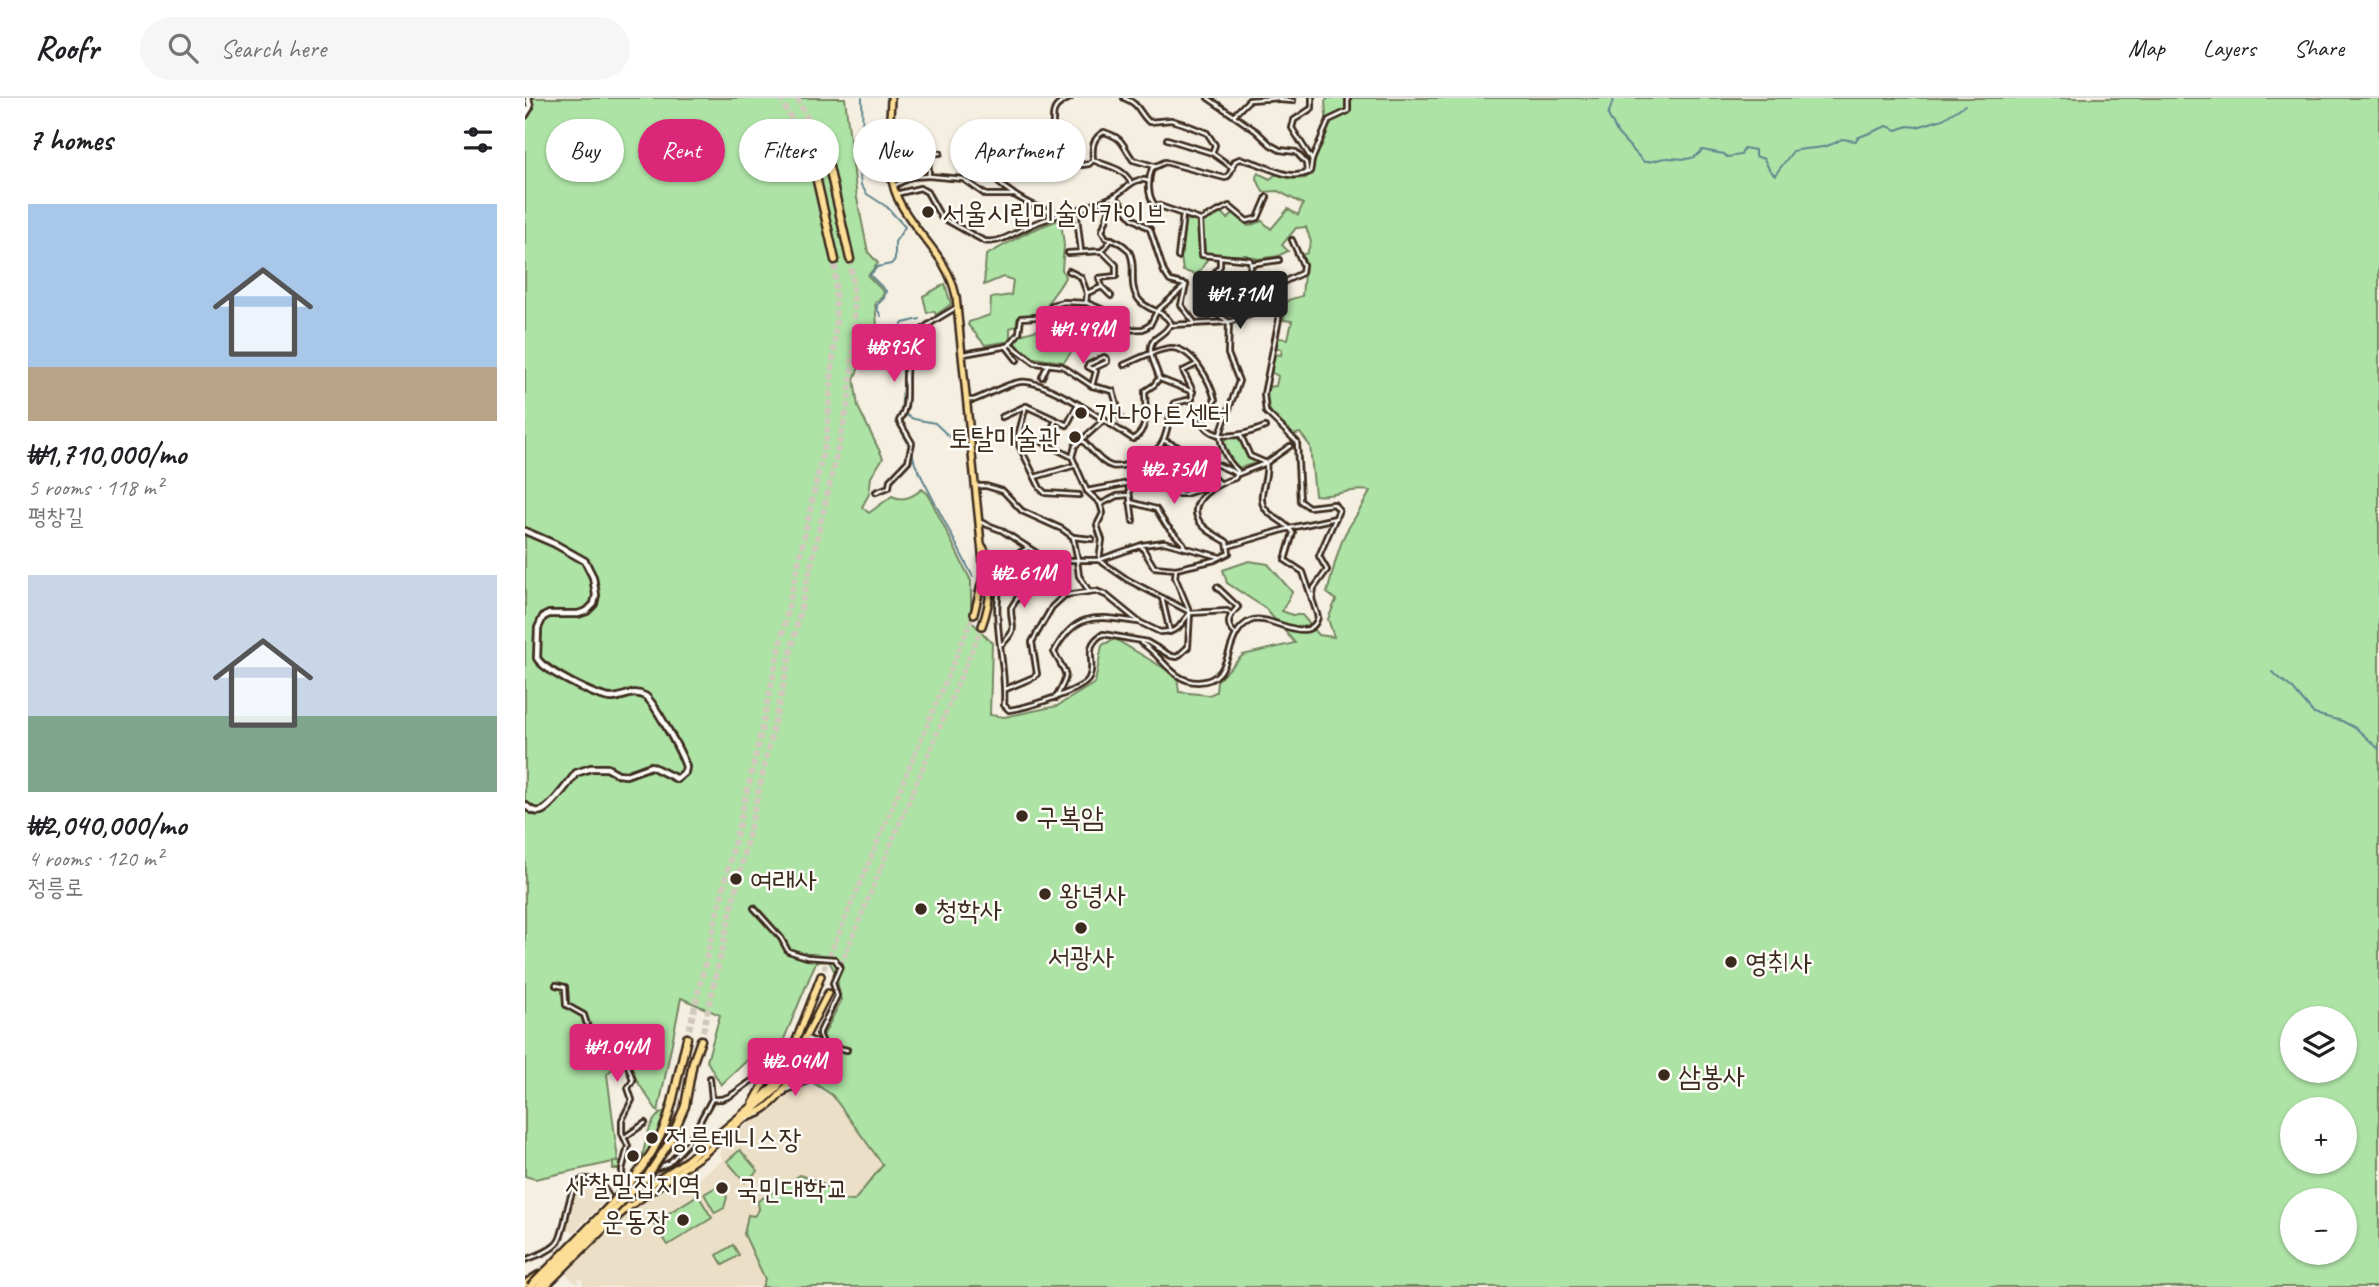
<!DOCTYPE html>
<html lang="en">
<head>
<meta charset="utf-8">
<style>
	:root { --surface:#fff; --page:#f6f6f6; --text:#202124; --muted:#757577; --line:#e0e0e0; --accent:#db2777 }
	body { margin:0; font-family:Caveat,"Poor Story",sans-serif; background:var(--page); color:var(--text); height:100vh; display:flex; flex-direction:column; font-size:26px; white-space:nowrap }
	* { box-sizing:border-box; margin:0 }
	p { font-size:23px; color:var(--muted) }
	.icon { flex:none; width:38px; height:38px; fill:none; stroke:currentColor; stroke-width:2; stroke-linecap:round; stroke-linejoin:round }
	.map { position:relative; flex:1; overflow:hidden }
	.panel { display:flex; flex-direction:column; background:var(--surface); width:525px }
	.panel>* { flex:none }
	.hud { position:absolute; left:21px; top:21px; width:665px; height:63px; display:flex; gap:14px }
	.buttons { position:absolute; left:1755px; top:908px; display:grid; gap:14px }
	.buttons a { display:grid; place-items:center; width:77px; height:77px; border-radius:50%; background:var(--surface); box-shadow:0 2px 5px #0004; font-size:35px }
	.price { position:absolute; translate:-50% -60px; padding:0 16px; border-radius:7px; background:var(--accent); color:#fff; font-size:23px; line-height:46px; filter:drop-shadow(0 2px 4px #0008) }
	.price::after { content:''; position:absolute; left:50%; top:42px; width:21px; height:16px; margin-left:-10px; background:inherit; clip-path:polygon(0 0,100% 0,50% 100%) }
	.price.active { background:#222; color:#fff }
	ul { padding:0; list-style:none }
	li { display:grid; align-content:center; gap:14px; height:371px; padding:0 28px }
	li span { display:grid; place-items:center; height:217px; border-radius:0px; color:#555 }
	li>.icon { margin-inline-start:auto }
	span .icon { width:126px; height:126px; fill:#fffc; stroke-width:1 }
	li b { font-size:30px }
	h2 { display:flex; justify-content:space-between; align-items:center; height:84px; padding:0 28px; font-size:30px }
	.pill { padding:0 24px; border-radius:32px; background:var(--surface); box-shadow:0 2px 5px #0004; font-size:24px; line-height:63px }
	.pill.active { background:var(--accent); color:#fff }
	header { display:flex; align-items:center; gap:42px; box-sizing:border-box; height:98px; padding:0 35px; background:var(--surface); border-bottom:2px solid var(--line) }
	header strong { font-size:33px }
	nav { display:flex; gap:38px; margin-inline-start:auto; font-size:24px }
	.search { width:490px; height:63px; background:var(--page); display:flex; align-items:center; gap:18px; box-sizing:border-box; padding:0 24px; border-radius:38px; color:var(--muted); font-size:26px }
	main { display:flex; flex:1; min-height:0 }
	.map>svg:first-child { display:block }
</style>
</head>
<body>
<header>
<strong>Roofr</strong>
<div class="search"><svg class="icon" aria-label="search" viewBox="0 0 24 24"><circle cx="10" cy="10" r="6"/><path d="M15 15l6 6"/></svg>Search here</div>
<nav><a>Map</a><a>Layers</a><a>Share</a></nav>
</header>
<main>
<section class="panel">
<h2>7 homes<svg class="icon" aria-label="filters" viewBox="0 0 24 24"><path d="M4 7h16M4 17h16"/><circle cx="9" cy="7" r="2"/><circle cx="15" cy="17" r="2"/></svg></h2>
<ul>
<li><span style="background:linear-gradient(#a9c7e8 75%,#b9a48a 0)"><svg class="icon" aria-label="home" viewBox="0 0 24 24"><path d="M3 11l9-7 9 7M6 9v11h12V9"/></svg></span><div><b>₩1,710,000/mo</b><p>5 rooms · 118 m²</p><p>평창길</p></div></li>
<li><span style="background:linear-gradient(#c9d6e8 65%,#7fa58c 0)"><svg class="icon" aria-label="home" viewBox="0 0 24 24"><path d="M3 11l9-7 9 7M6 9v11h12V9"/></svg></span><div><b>₩2,040,000/mo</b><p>4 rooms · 120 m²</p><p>정릉로</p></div></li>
</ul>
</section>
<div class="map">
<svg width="1854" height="1189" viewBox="0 0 1854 1189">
	<rect width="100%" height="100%" fill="#f5efe1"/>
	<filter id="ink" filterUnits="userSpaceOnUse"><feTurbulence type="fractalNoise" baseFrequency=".0143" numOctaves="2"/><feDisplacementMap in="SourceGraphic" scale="14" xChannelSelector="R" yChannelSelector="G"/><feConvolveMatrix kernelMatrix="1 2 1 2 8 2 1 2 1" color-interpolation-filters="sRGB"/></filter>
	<g filter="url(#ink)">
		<g fill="#ecdfc7">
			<path d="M277,987L307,997L359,1067L329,1103L316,1102L234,1111L229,1118L223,1117L219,1136L240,1181L237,1189H56L58,1188L57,1181H54L53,1185L48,1183L41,1175L94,1122L166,1071L173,1081L198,1062L195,1057L198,1050L207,1043L208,1038L261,994Z"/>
			<path d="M62,1087L71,1089L82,1100L49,1134L42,1131L50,1092Z"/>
		</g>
		<g fill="#aee3a6" stroke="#748662" stroke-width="2" fill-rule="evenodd">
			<path d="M0,0H320L332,100L343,154L353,165L343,178L359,194L357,199L350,205L352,227L329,281L333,309L358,360L346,379L344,396L337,409L344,415L367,398C378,404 389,398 397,391L403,396L446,483V523L467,545L465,617L479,619L532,608L570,585L577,547L590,541L652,578L654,594L684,597L691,594L692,583L718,557L770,545L740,510L702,485L698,472L724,463L743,466L767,494L757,513L768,517H777L794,537L809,539L803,521L811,502L802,495C808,475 811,455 820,436C828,421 838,409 845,393C825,389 809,400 790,397L785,348L775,335L768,337C752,321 737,313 743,289L751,288L753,278L746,274L749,256L756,257L757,251L751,250L753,240L763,241L767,223L759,222V211L763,202L777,198L780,165L777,157L782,155L786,144L781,129L771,130L757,147L763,153L753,158L733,161L721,157H685L675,173L670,176L658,173L656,159L657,121C673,124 682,121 697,114L703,121L709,114L723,128L737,123L746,131L763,111L773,117L778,106L753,93L738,94L731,79L733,75L745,81L751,76L767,81L781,80L785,76L788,63L802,31L800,3L804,0H1854V1189H237L240,1181L219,1136L223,1117L229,1118L234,1112L233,1103L275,1077L295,1084L316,1102L329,1103L358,1067L307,997L281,980L305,953L298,938L316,903L311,876L304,863L291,864L257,946L230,955L196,987L182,963L195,917L156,900L133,1014L97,961L82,976L93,1062L89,1064H95V1071H88V1064L10,1081L0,1078ZM1768,920H1820V973H1768ZM1768,1012H1820V1064H1768ZM1768,1102H1820V1155H1768Z"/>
			<path d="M536,121L539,148L537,171L540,179C532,196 522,199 519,218L493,219L491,228L485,230V238C510,237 544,215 568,224L567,236L554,244L539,264L509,260L493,248L480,244L460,247L443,227L444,224L465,217L466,200L486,197L488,182L478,179L459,187L461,157L505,133Z"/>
			<path d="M420,186L426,206L411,217L409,213L402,215L398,198Z"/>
			<path d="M697,339L718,341L723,359L732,363L731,365L714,370L702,358Z"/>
			<path d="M140,1013L128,1048L120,1061L117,1060C121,1044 123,1020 140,1013Z"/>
			<path d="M215,1052L233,1073L220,1084L202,1063Z"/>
			<path d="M195,1087L202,1099L199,1110L190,1115L179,1096Z"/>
			<path d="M173,1097L187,1120L143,1147L128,1125Z"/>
			<path d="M208,1147L214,1157L198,1167L192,1157Z"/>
		</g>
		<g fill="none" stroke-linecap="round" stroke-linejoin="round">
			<g stroke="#61868f" stroke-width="2">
				<path d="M337,0L338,46L334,71L336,87L342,96L362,109L380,129L370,144V162L366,166L352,169L345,177L361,193L359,200L352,207V211L356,218"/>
				<path d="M1089,0L1083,17L1093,36L1119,64C1128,64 1135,60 1143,60C1156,60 1168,65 1177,52L1199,56L1202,59L1216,57L1219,50L1230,52V58L1239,61L1244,71L1250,77L1268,53C1286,49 1301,52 1317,41L1331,43L1332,40L1362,28L1372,32L1383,28L1392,29L1418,21L1440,7"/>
				<path d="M395,221L378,225L367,244L379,275L376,315L389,321L410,325L430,344"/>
				<path d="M376,315L371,323L385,349"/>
				<path d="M387,354L390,366L448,479"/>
				<path d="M368,383L389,361"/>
				<path d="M1747,574L1768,591L1789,616L1817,623L1832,631L1854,651"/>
			</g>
			<g stroke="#d0c8ba" stroke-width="5" stroke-dasharray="5 2.5" stroke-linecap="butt">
				<path d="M313,873L457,528"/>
				<path d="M296,878L449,516"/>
				<path d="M257,953L266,954L270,958L269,973"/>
			</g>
			<g stroke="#d0c8ba" stroke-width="6" stroke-dasharray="6 3" stroke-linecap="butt">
				<path d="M255,0L276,38L290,74"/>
				<path d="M272,0L289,33L304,69"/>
				<path d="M162,940L229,665L302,336L311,225L310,162"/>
				<path d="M176,942L323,307C329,258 332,211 325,161"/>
			</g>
			<g stroke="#3b2a1e" stroke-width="8">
				<g id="street">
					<path d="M599,0C615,6 613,14 624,24L646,22L659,26L682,35L690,47L687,55"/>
					<path d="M683,0L731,33L746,47L755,52L771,54L781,65L782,74"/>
					<path d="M754,2L768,3"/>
					<path d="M709,17L724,2L755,0"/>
					<path d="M642,41L687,55L708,70"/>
					<path d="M415,55H406L403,58L404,78L438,81L461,97H488"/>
					<path d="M787,62L804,22L823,13V0"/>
					<path d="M494,72L521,80L542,60L550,59L557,67L564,66L568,62"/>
					<path d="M606,85C598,69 583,69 568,62C567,50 567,40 579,34C600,41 596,46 608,62L629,68"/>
					<path d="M369,88L386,79L404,78"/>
					<path d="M371,96L395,90L402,94L416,119L459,143C476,146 490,134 504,128C529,116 569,110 591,97C603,90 609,78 623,83"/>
					<path d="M590,98L607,120L625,131L639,174L645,183L661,187L656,207L669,224"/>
					<path d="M551,111L556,153"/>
					<path d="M535,116C513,111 498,104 480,90C463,76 450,66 471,46L522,39L527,35C530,15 523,10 545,0"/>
					<path d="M676,122L704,108L722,123L733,120L742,99"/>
					<path d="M543,155L577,153L587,141"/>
					<path d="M653,159L658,116"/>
					<path d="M726,166L754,162"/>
					<path d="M544,173L556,179L562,195"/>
					<path d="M578,190L586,198"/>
					<path d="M562,205L581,213"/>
					<path d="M646,227L704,224L753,207L750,192L754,186L777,175L778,167L767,142"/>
					<path d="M561,241L572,238V233L618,231L625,227L632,213L661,187"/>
					<path d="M485,246L510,265L537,268L567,288L588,293L596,321"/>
					<path d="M481,248L492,262"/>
					<path d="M439,256L483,248L494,235L496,220L525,218L527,207L539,204L561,205L562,195L577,189L574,180L591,178V167L577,153"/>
					<path d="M599,267C610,262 634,250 646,250C668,250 685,283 690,302L679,317L678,326C691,346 722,336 740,329"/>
					<path d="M567,271L582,264V261L579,259L563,267V269L571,273L567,288"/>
					<path d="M517,279L523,266"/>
					<path d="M635,281L668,294"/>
					<path d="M442,302H449C463,297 480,286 495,284C520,280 586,327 608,341C625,331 620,311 620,293L629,287L634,280C632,269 619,251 630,241C637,235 642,234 646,225C637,211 625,214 615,203C596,182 626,151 581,140L577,133L590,98"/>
					<path d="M501,308L493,338L494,347L515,390L520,395L554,397"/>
					<path d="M477,319L501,308L542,327L553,306"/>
					<path d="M580,321L550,348L547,359L562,393L575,405L578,415L572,427L577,442L574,462L603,482L663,513"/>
					<path d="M557,342C581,366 583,378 617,360C625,355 635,352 638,343C644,331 643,317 650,305L667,301V291L658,273L670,267"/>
					<path d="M640,343L713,376L741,365L765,348"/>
					<path d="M520,344L531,322"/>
					<path d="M494,347L511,341L547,359"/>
					<path d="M510,379L551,367"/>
					<path d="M616,382L621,388L643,391L648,396H660L691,386"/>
					<path d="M603,385L608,423"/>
					<path d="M451,388H461L478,393L497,413L537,431L548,439L567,441"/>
					<path d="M562,393C582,389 603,387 622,379C631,376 637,367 645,364C663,356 681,375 695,385"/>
					<path d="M351,394L364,389L365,382L383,363L387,345L374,323C381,312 381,304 381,291C380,238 388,235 432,209"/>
					<path d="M605,404L631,411L641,427L658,445L660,450"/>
					<path d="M576,406L592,398L604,397"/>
					<path d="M455,424L476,432L518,459L544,462H574L617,447L639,444L695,459"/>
					<path d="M548,439L553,462"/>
					<path d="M704,448L765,430L811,420"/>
					<path d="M617,449L629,469L651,471"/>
					<path d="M503,450C497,454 488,457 485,462C458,506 483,559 479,607L484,612C499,610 559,593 564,580C572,563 556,549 578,536L622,544L646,558L652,559L663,549L665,515L650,479L651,471L690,462L704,455L702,444C693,438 680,433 674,423C661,401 694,385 710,380L713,373C702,363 696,351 695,336L714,283L703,256L704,224L682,209C679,187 682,185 695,168V159"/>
					<path d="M552,462L554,478L564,493"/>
					<path d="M692,489L713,509C704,518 699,527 711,536"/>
					<path d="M637,500L645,534"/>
					<path d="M787,501L789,490L802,472L794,458L814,412L809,406L784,409L775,403L772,344L741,314L739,296L754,221L753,207L721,190L720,180L726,169L725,162L677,157L675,122L629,106C622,96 623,81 627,70L640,64L700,80L704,77L710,63L715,61C740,64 759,85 785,74L787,62L767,30L769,22L787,10V0"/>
					<path d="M665,515L702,513L706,516"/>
					<path d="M616,545C636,555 646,584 673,584C712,583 696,537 725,523C744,514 785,550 793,519L778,474L760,462L768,435C761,423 745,420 739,409C732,397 744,380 741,365L725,358L716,338"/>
					<path d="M477,546C494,530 486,530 486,510L502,485L531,479L535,482L543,497"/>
					<path d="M481,591L509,579L512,576L507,544L527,509L540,497L571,493L581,497L614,524L635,534L647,533L653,530L665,515"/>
					<path d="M531,600C545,572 543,581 529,554C552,511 573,519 614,524"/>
					<path d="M229,810L256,840L263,853L282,859L310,861L315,869L308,885L312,898L294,936L299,947L281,940"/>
					<path d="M31,887L40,889L41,907L59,917L64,933L78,940L104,961L103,968L108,982L103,990L107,1002L97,1022V1035L103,1048L97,1072L98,1090"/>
					<path d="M299,947L322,952"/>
					<path d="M262,992L280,984"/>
					<path d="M259,995L272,976L277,951"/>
					<path d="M188,1001C205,1004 216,988 230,981"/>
					<path d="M219,1022L235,1016"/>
					<path d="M100,1039L120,1025"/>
					<path d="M128,1072L144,1065L163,1045L187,1001L185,980"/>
					<path d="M0,1162C10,1158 27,1153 33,1144C44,1130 40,1062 74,1086C80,1089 83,1098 87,1103"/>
				</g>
			</g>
			<g stroke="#3b2a1e" stroke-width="10">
				<g id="secondary">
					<path d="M0,17L5,9L3,0"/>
					<path d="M0,433L30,446L60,463L68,479L71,497L69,506L62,513L53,516H24L18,519L13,530L12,560C18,572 74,601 88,600C100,599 108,591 120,598C129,603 158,658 161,669L160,674L152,681L126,668L101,677L93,676L82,670H66L51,675C45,683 25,711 16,713C9,715 5,711 0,707"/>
				</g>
			</g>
			<g stroke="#3b2a1e" stroke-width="10">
				<g id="primary">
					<path d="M366,0C365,33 359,70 373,101C390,137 422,156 431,198L459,475L449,516"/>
					<path d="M457,528C465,506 471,470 458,449"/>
					<path d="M228,1005L242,980L245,960L257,953"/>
					<path d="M227,1017C246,1011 262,991 269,973"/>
					<path d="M98,1105L162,1062L232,1004L250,986L263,963L296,878"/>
					<path d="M101,1111L180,1055L250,993L261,977L303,895"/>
				</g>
			</g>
			<g stroke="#3b2a1e" stroke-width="11">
				<g id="highway">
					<path d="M304,69L325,161"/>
					<path d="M290,74L310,162"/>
					<path d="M147,1005L162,940"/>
					<path d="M160,1008L168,964L176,942"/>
					<path d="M79,1130L104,1108"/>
					<path d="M0,1186L14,1177"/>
				</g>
			</g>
			<use href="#street" stroke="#fdfcf7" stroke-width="2.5"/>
			<use href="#secondary" stroke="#fdfcf7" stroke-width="4.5"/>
			<use href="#primary" stroke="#fcde96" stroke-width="5"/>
			<use href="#highway" stroke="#fcde96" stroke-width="6"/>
			<g stroke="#3b2a1e" stroke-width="11" stroke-linecap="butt">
				<g id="highway-bridge">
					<path d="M5,1189C27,1167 49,1145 71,1122C105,1087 135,1055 147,1005"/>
					<path d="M13,1189L123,1077L144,1045L160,1008"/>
					<path d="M19,1189L79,1130"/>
				</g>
			</g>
			<use href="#highway-bridge" stroke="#fcde96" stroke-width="6"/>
		</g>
	</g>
	<g fill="#3b2a1e" stroke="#fdfcf7" stroke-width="2.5">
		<circle cx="403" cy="114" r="7"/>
		<circle cx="556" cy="315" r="7"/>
		<circle cx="550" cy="339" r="7"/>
		<circle cx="497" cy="718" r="7"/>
		<circle cx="211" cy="781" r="7"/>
		<circle cx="520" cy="796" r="7"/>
		<circle cx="396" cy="811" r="7"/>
		<circle cx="556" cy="830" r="7"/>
		<circle cx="1206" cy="864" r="7"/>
		<circle cx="1139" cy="977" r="7"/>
		<circle cx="127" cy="1040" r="7"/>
		<circle cx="108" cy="1058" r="7"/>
		<circle cx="197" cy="1090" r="7"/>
		<circle cx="158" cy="1122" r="7"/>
	</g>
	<g text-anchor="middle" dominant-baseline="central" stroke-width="5" stroke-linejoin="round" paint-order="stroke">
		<g font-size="28" fill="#3b2a1e" stroke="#fdfcf7" text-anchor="start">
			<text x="417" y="114">서울시립미술아카이브</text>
			<text x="570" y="315">가나아트센터</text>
			<text x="536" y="339" text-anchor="end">토탈미술관</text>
			<text x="511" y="718">구복암</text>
			<text x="225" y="781">여래사</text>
			<text x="534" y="796">왕녕사</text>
			<text x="410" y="811">청학사</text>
			<text x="556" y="858" text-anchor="middle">서광사</text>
			<text x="1220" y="864">영취사</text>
			<text x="1153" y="977">삼봉사</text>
			<text x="141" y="1040">정릉테니스장</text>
			<text x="108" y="1086" text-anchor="middle">사찰밀집지역</text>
			<text x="211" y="1090">국민대학교</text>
			<text x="144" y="1122" text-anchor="end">운동장</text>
		</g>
	</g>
</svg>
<div class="buttons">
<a><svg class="icon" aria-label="layers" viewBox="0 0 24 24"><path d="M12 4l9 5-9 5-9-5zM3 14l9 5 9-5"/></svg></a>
<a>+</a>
<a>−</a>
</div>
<b class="price active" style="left:715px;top:233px">₩1.71M</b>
<b class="price" style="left:558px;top:268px">₩1.49M</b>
<b class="price" style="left:369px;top:286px">₩895K</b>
<b class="price" style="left:649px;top:408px">₩2.75M</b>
<b class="price" style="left:499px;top:512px">₩2.61M</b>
<b class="price" style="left:92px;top:986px">₩1.04M</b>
<b class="price" style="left:270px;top:1000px">₩2.04M</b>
<div class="hud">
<a class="pill">Buy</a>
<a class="pill active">Rent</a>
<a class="pill">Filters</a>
<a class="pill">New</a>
<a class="pill">Apartment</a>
</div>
</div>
</main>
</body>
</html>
